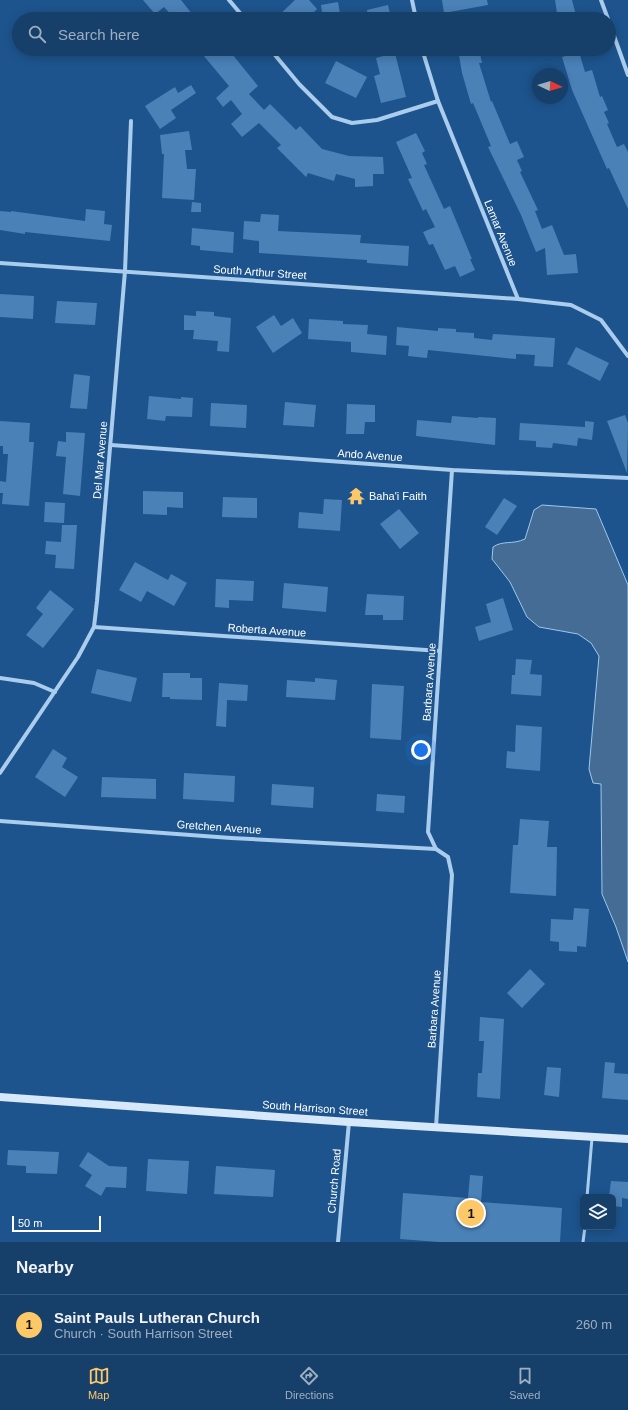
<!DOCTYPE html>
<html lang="en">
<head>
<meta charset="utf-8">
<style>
  body { margin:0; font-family:Helvetica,sans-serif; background:#234a72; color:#f1f3f6 }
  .controls { position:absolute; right:12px; bottom:12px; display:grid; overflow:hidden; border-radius:6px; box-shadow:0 2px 10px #0003 }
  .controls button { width:36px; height:36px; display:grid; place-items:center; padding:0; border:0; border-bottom:1px solid #35587e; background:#163f6a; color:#f1f3f6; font:20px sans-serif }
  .compass { position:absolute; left:532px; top:68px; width:36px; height:36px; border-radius:50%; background:#163f6a; box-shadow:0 2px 10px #0003; rotate:94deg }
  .scale { position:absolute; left:12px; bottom:10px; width:89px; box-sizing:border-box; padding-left:4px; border:2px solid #fff; border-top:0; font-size:11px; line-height:14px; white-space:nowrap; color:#fff; -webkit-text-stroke:3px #1d548d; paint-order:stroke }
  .you { position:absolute; left:421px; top:750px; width:14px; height:14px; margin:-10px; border:3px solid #fff; border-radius:50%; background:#1a73e8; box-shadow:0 0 0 6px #1a73e833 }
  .badge { display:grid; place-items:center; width:26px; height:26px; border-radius:50%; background:#fdc968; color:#111; font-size:13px; font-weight:700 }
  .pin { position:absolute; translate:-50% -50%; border:2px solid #fff; box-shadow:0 1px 4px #0006 }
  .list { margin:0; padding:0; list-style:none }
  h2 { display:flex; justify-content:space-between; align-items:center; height:52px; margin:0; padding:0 16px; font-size:17px }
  h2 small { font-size:13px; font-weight:400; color:#9eafc1 }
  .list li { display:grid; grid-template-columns:26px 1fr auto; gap:12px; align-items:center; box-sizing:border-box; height:60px; padding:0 16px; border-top:1px solid #35587e }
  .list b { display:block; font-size:15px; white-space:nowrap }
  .list p { margin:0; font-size:13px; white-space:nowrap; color:#9eafc1 }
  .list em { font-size:13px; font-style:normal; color:#9eafc1 }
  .icon { flex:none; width:22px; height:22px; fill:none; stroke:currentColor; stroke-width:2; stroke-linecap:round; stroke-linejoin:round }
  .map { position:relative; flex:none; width:628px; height:1242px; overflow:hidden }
  .search { position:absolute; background:#163f6a; box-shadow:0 2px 10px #0003; left:12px; right:12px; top:12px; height:44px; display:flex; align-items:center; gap:10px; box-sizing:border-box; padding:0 14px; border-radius:22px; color:#9eafc1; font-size:15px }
  .sheet { height:112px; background:#163f6a }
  nav { display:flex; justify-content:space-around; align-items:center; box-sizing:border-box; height:56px; border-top:1px solid #35587e; background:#163f6a; font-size:11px; color:#9eafc1 }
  nav a { display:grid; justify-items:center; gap:2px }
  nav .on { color:#fdc968 }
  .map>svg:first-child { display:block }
  .water { fill:#446c95; stroke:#9dc8ef }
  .building { fill:#4a81b7 }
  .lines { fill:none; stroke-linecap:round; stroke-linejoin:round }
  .service { stroke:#aacced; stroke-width:3 }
  .minor { stroke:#aacced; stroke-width:4 }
  .secondary { stroke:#d6e8f9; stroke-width:8 }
  .labels { text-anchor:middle; stroke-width:3.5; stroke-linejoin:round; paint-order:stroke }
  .street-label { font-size:11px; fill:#fff; stroke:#1d548d }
  .poi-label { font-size:11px; fill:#fff; stroke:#1d548d; text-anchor:start }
</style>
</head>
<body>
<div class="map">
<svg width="628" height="1242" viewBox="0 0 628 1242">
  <rect width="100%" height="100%" fill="#1d548d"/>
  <path class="water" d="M542,505l54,4 32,76v377l-12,-35 -14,-33 -1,-110 -8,-1 -4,-14 10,-113 -8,-13 -13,-9 -39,-7 -12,-10 -17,-35 -18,-23 1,-12c10,-7 19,-2 32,-8l9,-29z"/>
  <g class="building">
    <path d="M143,0h38l15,19h-21l-11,-12 -9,7z"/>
    <path d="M295,0h14l8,9 -10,10h-32z"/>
    <path d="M442,0h45l1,5 -44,8z"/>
    <path d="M555,0h17l5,19h-19z"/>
    <path d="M338,2l3,17h-18l-2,-14z"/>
    <path d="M388,5l3,14h-23l-1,-9z"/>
    <path d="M198,49h30l30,37 -9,8 15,16 6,-6 26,26 4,-4 22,23 27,7 34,1 1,17h-11v12l-18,1v-8l-19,-5 -2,7 -26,-8 -2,4 -29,-29 4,-3 -22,-22 -17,14 -11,-13 11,-10 -11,-14 -8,7 -7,-9 13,-12z"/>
    <path d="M458,49h21l3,14h-3l12,39 1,-1 18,43 7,-3 7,16 -7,3 5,11 -2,1 18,38 -3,1 7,18 10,-4 12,30 12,-1 2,19 -31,2 -2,-27 -9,4 -15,-37 -33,-68 3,-1 -18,-43 -2,1 -9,-31z"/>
    <path d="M579,52l6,20 7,-2 8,27 2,-1 6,14 -4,2 5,11 -2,1 10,23 7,-3 4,8v57l-19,-41 -2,1 -35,-79 -10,-33z"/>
    <path d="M395,53l11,44 -25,6 -7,-27 6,-2 -4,-16z"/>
    <path d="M336,61l31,16 -11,21 -31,-15z"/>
    <path d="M191,85l5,8 -25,17 5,8 -16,11 -15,-23 30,-19 3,6z"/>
    <path d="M189,131l3,19h-7l2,19h9l-2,31 -32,-2 2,-44h-2l-2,-19z"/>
    <path d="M416,133l9,18 -3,2 5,11 -3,1 20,44 6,-3 22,53h-2l5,11 -15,7 -5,-11 -10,4 -12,-26 -4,1 -6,-13 12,-5 -9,-18 -3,2 -15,-32 4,-1 -16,-36z"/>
    <path d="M192,202l9,1v9h-10z"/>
    <path d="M86,209l19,2 -1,13 8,1 -2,16 -85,-9v2l-25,-4v-19l11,1v-1l74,10z"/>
    <path d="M261,214l18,1 -1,16 83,4 -1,8 49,3 -1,20 -41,-3v-3l-108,-7v-12l-16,-2 1,-18 16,1z"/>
    <path d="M192,228l42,4 -1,21 -33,-3v-4l-9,-1z"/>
    <path d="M0,294l34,2 -1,23 -33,-2z"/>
    <path d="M57,301l40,2 -2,22 -40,-2z"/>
    <path d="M196,311l18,1v4l17,2 -2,34 -12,-1 1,-10 -25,-2 1,-9h-10v-15l12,1z"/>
    <path d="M274,315l7,11 12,-8 9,15 -29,20 -17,-26z"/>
    <path d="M309,319l34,2v3l25,1 -1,9 20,2 -1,19 -35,-3v-10l-43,-3z"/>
    <path d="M397,327l41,4v-3l18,1v3l18,1v5l18,2 1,-6 62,4 -2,29 -19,-1 1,-11 -19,-1v5l-88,-9 -1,8 -19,-2 1,-10 -13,-1z"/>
    <path d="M576,347l33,16 -9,18 -33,-17z"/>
    <path d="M74,374l16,2 -3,33 -17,-1z"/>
    <path d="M149,396l32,3v-2l12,1 -1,19 -26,-1 -1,5 -18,-2z"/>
    <path d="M285,402l31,3 -2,22 -31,-2z"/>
    <path d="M211,403l36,2 -1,23 -36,-2z"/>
    <path d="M347,404l28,1v17h-10l-1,12h-18z"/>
    <path d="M625,415l3,8 -1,50 -20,-52z"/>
    <path d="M452,416l26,2v-1l18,1 -1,27 -79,-9 1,-16 34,3z"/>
    <path d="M0,421l30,2 -1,19h5l-5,64 -27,-2 1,-11h-3v-12l6,1 2,-28h-5v-8h-3z"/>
    <path d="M585,421l9,1 -2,18 -14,-2 -1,8 -24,-3 -1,5 -16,-1v-6l-17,-1 1,-17 65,4z"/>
    <path d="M66,432l19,1 -5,63 -17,-2 3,-37 -10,-1 2,-15 8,1z"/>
    <path d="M143,491l40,1v16l-16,-1v8l-24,-1z"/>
    <path d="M223,497l34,1v20l-35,-1z"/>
    <path d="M504,498l13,8 -20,29 -12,-8z"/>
    <path d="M324,499l18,1 -2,31 -42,-3 1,-16 24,2z"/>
    <path d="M45,502l20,1 -1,20 -20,-1z"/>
    <path d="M399,509l20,24 -19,16 -20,-25z"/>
    <path d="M62,525h15l-3,44 -19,-1 1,-13 -11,-1 1,-13 15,1z"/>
    <path d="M135,562l33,18 3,-6 16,9 -13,23 -27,-15 -6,11 -22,-12z"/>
    <path d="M216,579l38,2 -1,20 -24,-1v8l-14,-1z"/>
    <path d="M284,583l44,4 -2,25 -44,-4z"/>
    <path d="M50,590l24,19 -31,39 -17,-13 17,-21 -7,-6z"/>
    <path d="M367,594l37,2 -1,24h-20v-5h-18z"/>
    <path d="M503,598l10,32 -34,11 -4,-14 16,-5 -5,-18z"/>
    <path d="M516,659l16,1 -2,14 12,1 -1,21 -30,-2 1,-19h3z"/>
    <path d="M97,669l40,9 -6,24 -40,-9z"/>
    <path d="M163,673h27v5h12v22l-32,-1v-2h-8z"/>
    <path d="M315,678l22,2 -2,20 -49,-3 1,-17 28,2z"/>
    <path d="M219,683l29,2 -1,16 -20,-1 -1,27 -10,-1z"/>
    <path d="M372,684l32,2 -3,54 -31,-2z"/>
    <path d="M516,725l26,2 -2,44 -34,-3 1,-17 8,1z"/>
    <path d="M53,749l14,9 -5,9 16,10 -13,20 -30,-20z"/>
    <path d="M184,773l51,3 -1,26 -51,-3z"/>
    <path d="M102,777l54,2v20l-55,-2z"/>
    <path d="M272,784l42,3 -1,21 -42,-3z"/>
    <path d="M377,794l28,2 -1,17 -28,-2z"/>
    <path d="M520,819l29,2 -2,26h10l-1,49 -46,-3 3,-48h5z"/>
    <path d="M574,908l15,1 -3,38 -9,-1v6l-18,-1v-9l-9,-1 1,-22 22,1z"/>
    <path d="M530,969l15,15 -23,24 -15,-15z"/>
    <path d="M480,1017l24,2 -4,80 -23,-2 1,-24h4l2,-32h-5z"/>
    <path d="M605,1062l10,1 -1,10 14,1v26l-26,-2z"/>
    <path d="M547,1067l14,1 -2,29 -15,-2z"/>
    <path d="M8,1150l51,2 -2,22 -31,-1v-7l-19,-1z"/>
    <path d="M88,1152l21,14 18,1 -1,21 -20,-1 -5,9 -16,-10 7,-11 -13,-9z"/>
    <path d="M148,1159l41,2 -2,33 -41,-3z"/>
    <path d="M216,1166l59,4 -2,27 -59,-3z"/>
    <path d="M470,1175l13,1 -2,26 81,6 -2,34h-121l-39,-3 3,-46 65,5z"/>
    <path d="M611,1181l17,1v17l-6,-1v9l-9,-1v-9h-4z"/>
  </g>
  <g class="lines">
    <g class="service">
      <path d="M587,1197l5,-59"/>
      <path d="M583,1242l2,-15"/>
    </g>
    <g class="minor">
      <path d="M229,0l16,19"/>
      <path d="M412,0l4,19"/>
      <path d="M601,0l7,19"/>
      <path d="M609,22l19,53"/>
      <path d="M270,49l29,35 33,33 20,6 25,-3 61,-19"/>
      <path d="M422,49l16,52 80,198"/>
      <path d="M0,263l518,36 53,6 30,15 27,36"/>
      <path d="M111,445l341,25 176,8"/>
      <path d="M94,627l346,24"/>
      <path d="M0,678l34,5 21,9"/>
      <path d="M0,773l78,-116 16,-30 3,-26 28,-330 6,-150"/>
      <path d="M0,821l231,17 205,11"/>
      <path d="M436,1127l16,-252 -4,-18 -12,-8 -8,-17 24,-362"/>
      <path d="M338,1242l11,-120"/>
    </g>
    <path class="secondary" d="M0,1097l349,25 279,17"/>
  </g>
  <defs>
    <g id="temple-bare" transform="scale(1.38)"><path d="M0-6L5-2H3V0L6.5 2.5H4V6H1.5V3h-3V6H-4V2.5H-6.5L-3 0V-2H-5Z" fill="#fdc968" stroke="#1d548d" stroke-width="2.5" paint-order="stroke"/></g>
  </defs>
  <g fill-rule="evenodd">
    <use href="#temple-bare" x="356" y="496"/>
  </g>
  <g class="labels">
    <g class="street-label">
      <text transform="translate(501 233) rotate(68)" y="4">Lamar Avenue</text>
      <text transform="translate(260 272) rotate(4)" y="4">South Arthur Street</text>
      <text transform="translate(370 455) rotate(4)" y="4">Ando Avenue</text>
      <text transform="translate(100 460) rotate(-85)" y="4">Del Mar Avenue</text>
      <text transform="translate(267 630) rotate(4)" y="4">Roberta Avenue</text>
      <text transform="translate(429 682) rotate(-86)" y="4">Barbara Avenue</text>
      <text transform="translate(219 827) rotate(4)" y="4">Gretchen Avenue</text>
      <text transform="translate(434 1009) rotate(-86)" y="4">Barbara Avenue</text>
      <text transform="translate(315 1108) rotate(4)" y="4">South Harrison Street</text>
      <text transform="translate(334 1181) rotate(-85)" y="4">Church Road</text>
    </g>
    <g class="poi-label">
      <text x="369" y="500">Baha'i Faith</text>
    </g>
  </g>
</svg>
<div class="controls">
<button><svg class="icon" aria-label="layers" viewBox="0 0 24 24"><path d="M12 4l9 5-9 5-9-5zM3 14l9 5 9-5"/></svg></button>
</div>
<svg class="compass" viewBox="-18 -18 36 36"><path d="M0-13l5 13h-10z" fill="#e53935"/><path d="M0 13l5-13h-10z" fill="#9eafc1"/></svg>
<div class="scale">50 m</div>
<div class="you"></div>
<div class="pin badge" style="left:471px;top:1213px">1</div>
<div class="search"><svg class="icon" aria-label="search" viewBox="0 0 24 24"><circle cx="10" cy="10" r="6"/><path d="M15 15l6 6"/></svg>Search here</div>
</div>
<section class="sheet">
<h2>Nearby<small></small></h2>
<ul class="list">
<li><span class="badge">1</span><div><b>Saint Pauls Lutheran Church</b><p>Church · South Harrison Street</p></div><em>260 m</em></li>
</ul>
</section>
<nav>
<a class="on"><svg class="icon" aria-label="map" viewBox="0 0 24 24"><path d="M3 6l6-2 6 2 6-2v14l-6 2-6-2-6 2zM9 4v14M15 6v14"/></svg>Map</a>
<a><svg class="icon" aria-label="directions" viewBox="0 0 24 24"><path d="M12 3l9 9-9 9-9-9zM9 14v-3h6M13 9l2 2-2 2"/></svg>Directions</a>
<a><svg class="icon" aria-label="saved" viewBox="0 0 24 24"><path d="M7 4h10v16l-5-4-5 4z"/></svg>Saved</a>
</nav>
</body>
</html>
